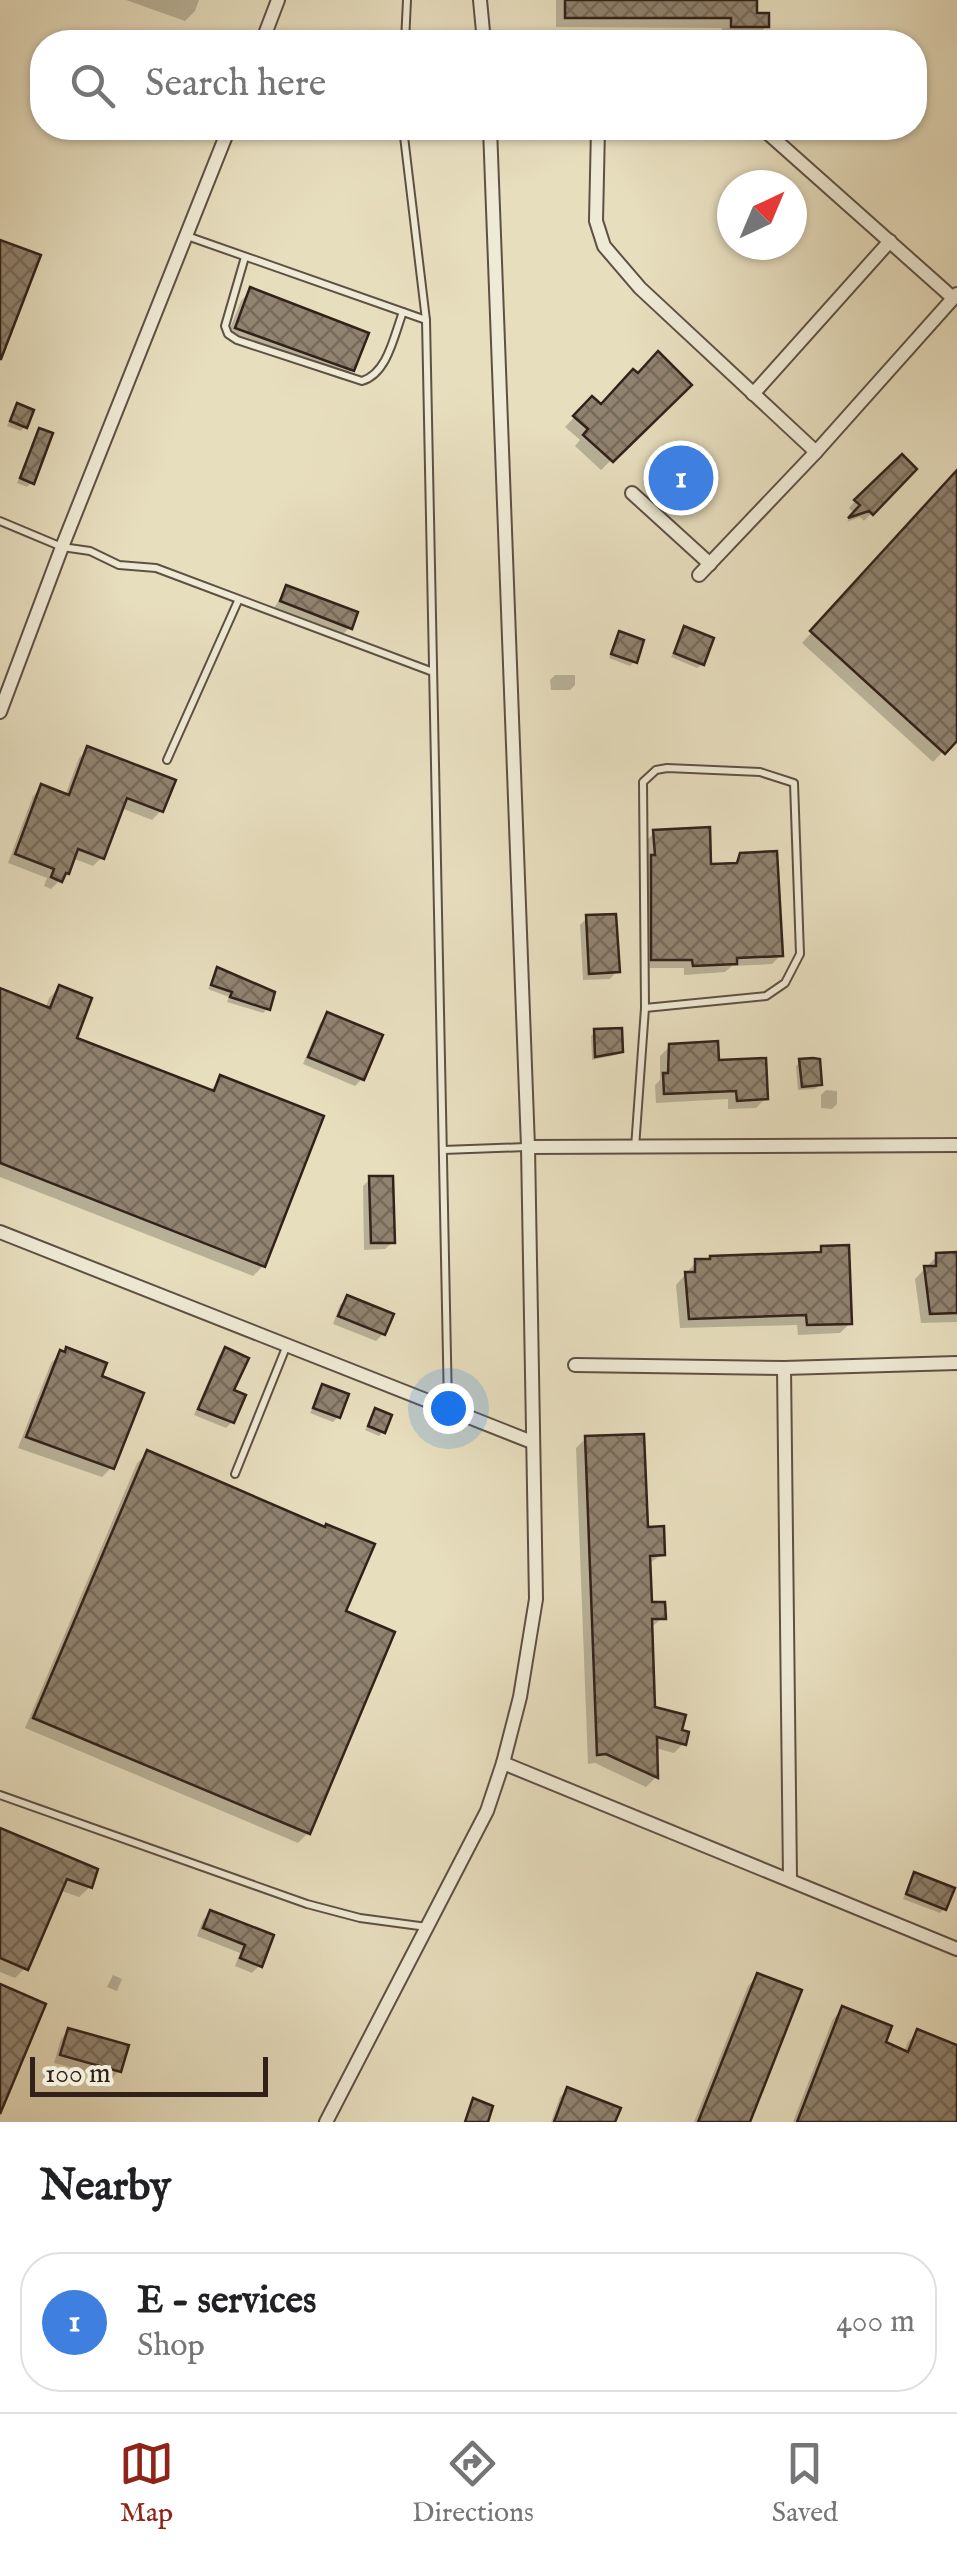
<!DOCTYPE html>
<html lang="en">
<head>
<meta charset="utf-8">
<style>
  body { margin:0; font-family:"IM FELL English",serif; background:#f6f6f6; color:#202124 }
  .compass { position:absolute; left:717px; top:170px; width:90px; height:90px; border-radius:50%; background:#fff; box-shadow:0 2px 8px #0004; rotate:44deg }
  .scale { position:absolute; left:30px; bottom:25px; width:238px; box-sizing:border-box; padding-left:10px; border:5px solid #32211b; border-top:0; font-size:28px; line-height:35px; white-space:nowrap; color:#32211b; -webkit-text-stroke:8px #efead5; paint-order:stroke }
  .you { position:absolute; left:448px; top:1408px; width:35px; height:35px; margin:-25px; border:8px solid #fff; border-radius:50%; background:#1a73e8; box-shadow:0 0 0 15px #1a73e833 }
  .badge { display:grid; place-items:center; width:65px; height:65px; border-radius:50%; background:#8f2418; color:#fff; font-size:32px; font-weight:700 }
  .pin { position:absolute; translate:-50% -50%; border:5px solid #fff; box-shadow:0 2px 10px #0006 }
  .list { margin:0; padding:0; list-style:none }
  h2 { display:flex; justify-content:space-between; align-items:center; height:130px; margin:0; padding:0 40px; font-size:42px }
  h2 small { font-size:32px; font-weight:400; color:#757577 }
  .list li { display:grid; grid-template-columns:65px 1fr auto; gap:30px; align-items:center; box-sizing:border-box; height:140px; margin:0 20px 20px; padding:0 20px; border:2px solid #e0e0e0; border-radius:40px }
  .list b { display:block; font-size:38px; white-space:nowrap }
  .list p { margin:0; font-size:32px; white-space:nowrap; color:#757577 }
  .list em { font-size:32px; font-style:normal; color:#757577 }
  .icon { flex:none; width:55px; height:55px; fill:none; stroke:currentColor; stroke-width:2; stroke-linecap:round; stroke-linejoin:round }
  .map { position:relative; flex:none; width:957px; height:2122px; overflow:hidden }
  .search { position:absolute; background:#fff; box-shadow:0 2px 8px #0004; left:30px; right:30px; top:30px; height:110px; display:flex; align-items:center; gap:25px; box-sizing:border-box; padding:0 35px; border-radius:40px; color:#757577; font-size:38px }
  .sheet { height:290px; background:#fff }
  nav { display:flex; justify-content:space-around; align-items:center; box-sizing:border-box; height:140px; border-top:2px solid #e0e0e0; background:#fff; font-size:28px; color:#757577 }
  nav a { display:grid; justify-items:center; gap:5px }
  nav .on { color:#8f2418 }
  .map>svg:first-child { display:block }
  .shadow { fill:#0003 }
  .building { fill:url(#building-cross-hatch); stroke:#32211b; stroke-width:2.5 }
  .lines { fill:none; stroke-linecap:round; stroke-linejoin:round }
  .service-casing { stroke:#5f5044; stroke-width:10 }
  .minor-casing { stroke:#5f5044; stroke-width:16 }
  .service { stroke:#efead5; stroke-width:6 }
  .minor { stroke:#efead5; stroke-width:12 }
</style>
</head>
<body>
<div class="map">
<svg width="957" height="2122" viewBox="0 0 957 2122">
  <defs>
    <pattern id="building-cross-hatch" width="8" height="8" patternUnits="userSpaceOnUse" patternTransform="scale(2.5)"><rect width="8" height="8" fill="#908370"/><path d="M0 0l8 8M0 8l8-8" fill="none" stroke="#766b5b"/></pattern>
  </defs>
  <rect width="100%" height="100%" fill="#e7debe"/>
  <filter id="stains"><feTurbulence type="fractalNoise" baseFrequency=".002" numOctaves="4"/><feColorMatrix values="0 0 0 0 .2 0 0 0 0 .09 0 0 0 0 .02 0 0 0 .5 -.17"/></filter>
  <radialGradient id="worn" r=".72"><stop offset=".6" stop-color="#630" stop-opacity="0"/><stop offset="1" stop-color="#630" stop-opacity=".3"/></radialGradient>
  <g class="shadow">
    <path d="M126,0h73l-4,11 -10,10z"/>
    <path d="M556,0h198v16l13,10 -11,10h-34v-8l-166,-1z"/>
    <path d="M251,290l101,80 -10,10 -116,-42 15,-37z"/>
    <path d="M689,385l-88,85 -26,-24 5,-6 -15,-13 27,-28 9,8z"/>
    <path d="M17,406l8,20 -4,5 -14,-5z"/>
    <path d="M40,431l-8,51 -5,5 -10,-4z"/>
    <path d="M914,469l-50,52 -4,-4 -13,5 7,-9 -5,-5 20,-22z"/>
    <path d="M957,472v265l-24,25 -131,-119z"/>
    <path d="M287,588l63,39 -8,8 -68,-27z"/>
    <path d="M685,629l17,35 -5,4 -26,-11z"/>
    <path d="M620,634l15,27 -5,5 -21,-8z"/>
    <path d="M555,675h20v10l-5,5h-19l-1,-10z"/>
    <path d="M88,749l73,62 -9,9 -31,-12 -19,49 -9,9 -21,-8 -5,15 -16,16 -7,-3 3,-8 -39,-15 25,-67 9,-9 23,9 14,-38z"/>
    <path d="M655,832l54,35 23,-1 10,-10 39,99 -9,9 -40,2 -7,6 -41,3v-7h-41l2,-126z"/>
    <path d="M587,918l30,53 -7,8 -27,1 -3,-55z"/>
    <path d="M218,970l50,38 -5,5 -36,-11 2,-5 -21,-8z"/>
    <path d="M59,988l15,51 135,53 12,-14 42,188 -10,10 -253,-99v-185l45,17 4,-11z"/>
    <path d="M327,1015l35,64 -7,7 -52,-22 17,-41z"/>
    <path d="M595,1032l26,19 -5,4 -24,5 -1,-24z"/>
    <path d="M670,1046l47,17 49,35 -10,10 -28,1v-10l-72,4 -1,-18 5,-5v-24z"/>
    <path d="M800,1062l20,22 -5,5 -17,1 -2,-24z"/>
    <path d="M826,1090l11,1v13l-5,5 -11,-1v-13z"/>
    <path d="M370,1179l23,63 -8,7 -21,1 -1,-64z"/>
    <path d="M822,1249l28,74 -10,10 -42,2 -1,-10 -117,3 -4,-43 20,-23 120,-7z"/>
    <path d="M957,1255v67l-36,1 -6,-44 22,-23z"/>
    <path d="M347,1298l36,36 -7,7 -43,-17 7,-19z"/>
    <path d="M225,1350l7,72 -6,6 -32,-13 25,-59z"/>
    <path d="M61,1353l51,114 -10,10 -84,-29 33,-85z"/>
    <path d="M323,1386l15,31 -5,5 -23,-9z"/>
    <path d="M376,1411l7,20 -4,5 -14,-6z"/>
    <path d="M586,1438l77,116 -15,10 1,41 14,13 -13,10 3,81 26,23 5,11 -10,10 -19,-5 1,29 -10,10 -51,-24 -7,1 -12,-316z"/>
    <path d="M148,1453l160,380 -10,10 -273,-115 112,-265z"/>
    <path d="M0,1830l90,57 -11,10 -20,-7 -34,78 -10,10 -15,-6z"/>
    <path d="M915,1875l29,34 -4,4 -37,-14z"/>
    <path d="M210,1913l61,23 -11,29 -8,8 -17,-7 5,-13 -43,-17 6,-16z"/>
    <path d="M113,1975l9,4 -5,12 -10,-4z"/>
    <path d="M758,1975l-11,147h-53l54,-136z"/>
    <path d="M843,2009l40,35 21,8 4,-10 10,-10 39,16v74h-164l40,-103z"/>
    <path d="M68,2031l51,40 -7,7 -58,-15 7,-24z"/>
    <path d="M567,2090l46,32h-62l9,-25z"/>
  </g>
  <g class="building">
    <path d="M565,0h192v13h12v14h-38v-9h-166z"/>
    <path d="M0,240l41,15 -40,104h-1z"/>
    <path d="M250,287l119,46 -15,38 -119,-43z"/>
    <path d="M658,351l34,34 -79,77 -30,-27 5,-6 -15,-13 19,-20 9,8 32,-35 5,4z"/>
    <path d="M17,403l17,7 -7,18 -17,-7z"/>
    <path d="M39,428l14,5 -19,51 -14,-6z"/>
    <path d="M902,454l15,15 -44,46 -4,-4 -21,7 12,-13 -6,-5z"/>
    <path d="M957,470v271l-12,13 -135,-123z"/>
    <path d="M286,585l72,27 -6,17 -72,-28z"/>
    <path d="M684,626l30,12 -10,27 -30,-12z"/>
    <path d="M619,631l25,9 -7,23 -26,-9z"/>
    <path d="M87,746l89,34 -13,32 -36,-14 -23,61 -26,-10 -9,25 -3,-1 -4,9 -11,-5 3,-8 -39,-15 26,-70 28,11z"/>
    <path d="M710,827l1,37 26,-1 3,-10 37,-2 6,105 -46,2v6l-44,2 -1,-6h-41v-105h4l-2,-25z"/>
    <path d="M616,914l4,58 -31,2 -3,-59z"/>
    <path d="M217,967l58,25 -5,18 -40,-13 2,-5 -21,-7z"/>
    <path d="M59,985l33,13 -15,40 137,53 6,-16 104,41 -59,151 -265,-104v-175l50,20z"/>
    <path d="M327,1012l56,23 -19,45 -56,-23z"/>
    <path d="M622,1028l1,24 -28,5 -1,-28z"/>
    <path d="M718,1041l1,19 47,-2 2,41 -31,2 -1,-10 -72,3 -1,-21h5l1,-29z"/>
    <path d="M813,1058l7,1 2,26 -20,2 -3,-28z"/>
    <path d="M369,1176h24l2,67h-24z"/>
    <path d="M849,1245l3,79 -45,1 -1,-10 -117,4 -4,-47h10v-13h15v-3l111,-4v-6z"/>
    <path d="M957,1252v61l-27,1 -6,-48h12v-13z"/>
    <path d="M347,1295l47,19 -9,21 -47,-19z"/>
    <path d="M66,1347l41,16 -5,13 42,17 -30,76 -88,-32 34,-87 5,2z"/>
    <path d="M225,1347l24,11 -15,32 12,5 -12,28 -36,-14z"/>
    <path d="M322,1384l27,10 -9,24 -27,-10z"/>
    <path d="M375,1408l17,7 -7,18 -17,-7z"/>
    <path d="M644,1434l4,93 16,-1 1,29 -15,1 2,46h13l1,17h-14l3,88 31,8 -4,15 7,2 -3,13 -29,-8 1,41 -52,-24 -9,1 -7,-187 -5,-132z"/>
    <path d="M147,1450l178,77 1,-3 49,20 -29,67 49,21 -85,202 -277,-116z"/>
    <path d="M0,1828l98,41 -6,19 -25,-9 -39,91 -28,-12z"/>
    <path d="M914,1872l41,16 -9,22 -40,-16z"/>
    <path d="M210,1910l64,25 -12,32 -22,-9 5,-13 -42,-17z"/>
    <path d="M757,1973l45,17 -52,132h-52z"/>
    <path d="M0,1984l46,20 -46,110z"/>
    <path d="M842,2006l50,20 -6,16 22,10 9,-23 40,16v77h-160z"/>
    <path d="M68,2028l61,17 -8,27 -61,-17z"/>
    <path d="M567,2087l54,21 -6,14h-61z"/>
    <path d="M473,2098l20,8 -5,16h-23z"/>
  </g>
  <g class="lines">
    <g class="service-casing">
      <g id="service">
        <path d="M405,42l2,-42"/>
        <path d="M403,128l23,192 22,1086"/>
        <path d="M187,236l239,84"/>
        <path d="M245,257l-20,69 3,8 9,6 125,41c26,-8 32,-46 41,-69"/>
        <path d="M0,521l62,26 28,4 29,14 37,3 277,104"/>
        <path d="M167,760l71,-159"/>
        <path d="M635,1148l10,-140 -2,-226 13,-12 11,-2 93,4 34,11 6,171 -15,29 -19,13 -121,12"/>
        <path d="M443,1150l83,-3"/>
        <path d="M235,1474l52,-129"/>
        <path d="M0,1795l307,109 53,14 67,9"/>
      </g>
    </g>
    <g class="minor-casing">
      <g id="minor">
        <path d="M480,0l4,42"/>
        <path d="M262,42l16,-42"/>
        <path d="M598,128l-2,93 8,25 36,42 176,164"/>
        <path d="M762,128l191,170"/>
        <path d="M753,394l137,-153"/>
        <path d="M632,493l78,71"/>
        <path d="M699,575l117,-123 141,-158"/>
        <path d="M0,712l62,-165 167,-419"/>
        <path d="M528,1147l429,-2"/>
        <path d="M0,1232l532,210"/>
        <path d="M575,1365l209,3 173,-5"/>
        <path d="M784,1368l6,510"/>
        <path d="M503,1763l454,186"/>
        <path d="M326,2122l161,-311 16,-48 17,-66 16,-98 -8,-452 -38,-1019"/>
      </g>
    </g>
    <use href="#service" class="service"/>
    <use href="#minor" class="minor"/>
  </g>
  <rect width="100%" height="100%" filter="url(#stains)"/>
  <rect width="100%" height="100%" fill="url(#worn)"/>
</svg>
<svg class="compass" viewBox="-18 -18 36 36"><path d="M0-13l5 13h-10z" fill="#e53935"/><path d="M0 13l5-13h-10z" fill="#757577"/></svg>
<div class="scale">100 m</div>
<div class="you"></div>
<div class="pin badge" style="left:681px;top:478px;background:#3f7fe0">1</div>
<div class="search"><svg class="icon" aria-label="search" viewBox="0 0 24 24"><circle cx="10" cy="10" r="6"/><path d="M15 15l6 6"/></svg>Search here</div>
</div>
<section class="sheet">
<h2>Nearby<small></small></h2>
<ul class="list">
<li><span class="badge" style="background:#3f7fe0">1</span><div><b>E - services</b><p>Shop</p></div><em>400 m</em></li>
</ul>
</section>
<nav>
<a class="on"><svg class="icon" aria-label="map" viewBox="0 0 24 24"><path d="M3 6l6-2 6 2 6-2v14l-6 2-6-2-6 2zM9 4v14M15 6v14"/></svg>Map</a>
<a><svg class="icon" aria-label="directions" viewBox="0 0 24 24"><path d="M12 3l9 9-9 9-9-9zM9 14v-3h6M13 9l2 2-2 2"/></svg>Directions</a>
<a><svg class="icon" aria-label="saved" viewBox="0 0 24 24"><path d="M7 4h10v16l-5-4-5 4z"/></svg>Saved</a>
</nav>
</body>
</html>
